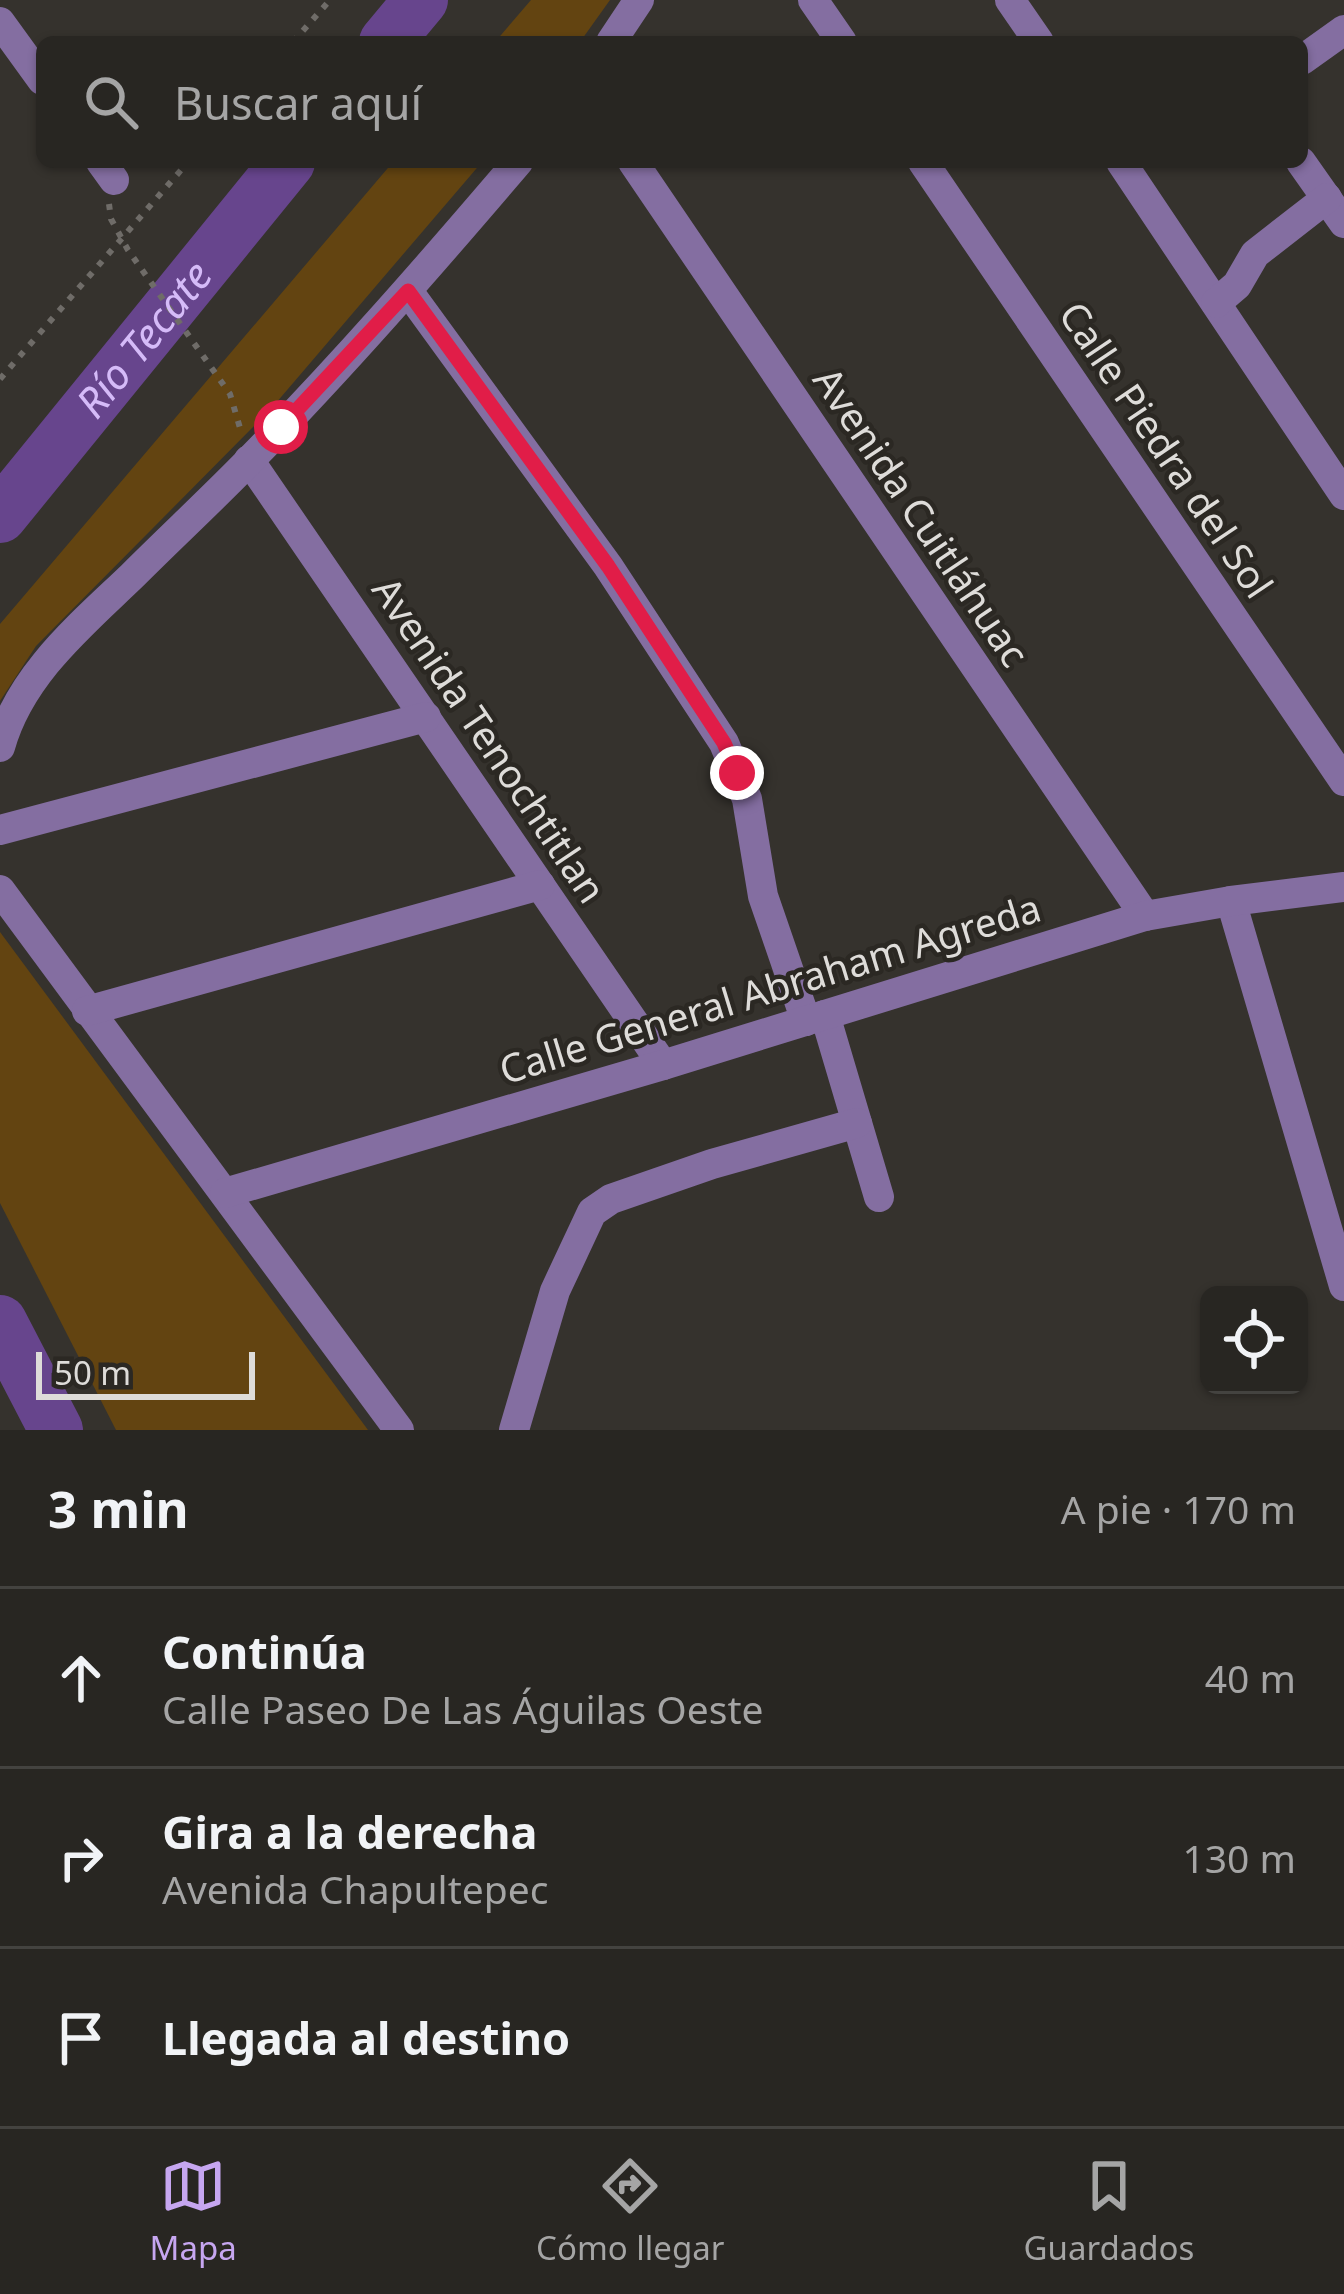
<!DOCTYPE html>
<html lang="es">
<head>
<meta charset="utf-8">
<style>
  body { margin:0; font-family:"Noto Sans",sans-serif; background:#302e2a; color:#f1f3f6 }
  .controls { position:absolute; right:36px; bottom:36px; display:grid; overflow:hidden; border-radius:18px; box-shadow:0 3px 9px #0004 }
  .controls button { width:108px; height:108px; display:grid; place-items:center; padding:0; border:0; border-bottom:3px solid #444340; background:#282622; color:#f1f3f6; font:60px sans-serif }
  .scale { position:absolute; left:36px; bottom:30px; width:219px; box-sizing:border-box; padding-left:12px; border:6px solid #dedcd9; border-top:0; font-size:33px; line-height:42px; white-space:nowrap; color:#dedcd9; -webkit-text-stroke:9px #2b2823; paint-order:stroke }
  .stop { position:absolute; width:36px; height:36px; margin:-27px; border:9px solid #e11d48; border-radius:50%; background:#fff }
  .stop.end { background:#e11d48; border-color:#fff; box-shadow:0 3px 12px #0008 }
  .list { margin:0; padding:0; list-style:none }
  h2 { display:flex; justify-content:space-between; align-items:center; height:156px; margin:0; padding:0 48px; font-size:51px }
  h2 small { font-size:39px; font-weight:400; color:#a5a5a5 }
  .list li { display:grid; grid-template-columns:78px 1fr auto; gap:36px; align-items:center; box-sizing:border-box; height:180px; padding:0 48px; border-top:3px solid #444340 }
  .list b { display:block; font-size:45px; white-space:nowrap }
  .list p { margin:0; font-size:39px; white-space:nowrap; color:#a5a5a5 }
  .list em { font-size:39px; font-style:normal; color:#a5a5a5 }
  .icon { flex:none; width:66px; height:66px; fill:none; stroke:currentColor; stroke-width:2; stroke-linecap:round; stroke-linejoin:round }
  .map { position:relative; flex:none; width:1344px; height:1430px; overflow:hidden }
  .search { position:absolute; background:#282622; box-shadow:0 3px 9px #0004; left:36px; right:36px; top:36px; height:132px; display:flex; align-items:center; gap:30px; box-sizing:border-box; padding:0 42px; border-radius:18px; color:#a5a5a5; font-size:45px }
  .sheet { height:696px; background:#282622 }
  nav { display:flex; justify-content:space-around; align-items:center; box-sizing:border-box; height:168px; border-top:3px solid #444340; background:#282622; font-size:33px; color:#a5a5a5 }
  nav a { display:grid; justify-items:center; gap:6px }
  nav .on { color:#c6a6f0 }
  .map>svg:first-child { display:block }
  .green { fill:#634411 }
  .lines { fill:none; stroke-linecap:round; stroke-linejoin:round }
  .river { stroke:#67458d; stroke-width:54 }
  .path { stroke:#6f6c68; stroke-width:6; stroke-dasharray:6 9; stroke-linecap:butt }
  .minor { stroke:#846ea1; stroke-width:30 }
  .route { stroke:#e11d48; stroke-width:15 }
  .labels { text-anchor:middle; stroke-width:9; stroke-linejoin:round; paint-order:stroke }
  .street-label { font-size:39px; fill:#dedcd9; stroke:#2b2823 }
  .water-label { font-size:42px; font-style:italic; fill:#d5bbf8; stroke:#2b2823 }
</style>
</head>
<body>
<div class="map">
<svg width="1344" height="1430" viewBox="0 0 1344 1430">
  <rect width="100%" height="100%" fill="#35322d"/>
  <g class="green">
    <path d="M531,0h79l-30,42h-85z"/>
    <path d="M393,162h89l-212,248 -234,236 -36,55v-77z"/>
    <path d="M0,932l368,498h-252l-116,-227z"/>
  </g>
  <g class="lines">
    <g class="river">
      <path d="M386,42l35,-42"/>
      <path id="s1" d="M0,516l288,-354"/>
      <path d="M0,1322l56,108"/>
    </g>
    <g class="path">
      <path d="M293,42l37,-42"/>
      <path d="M109,204l2,15 17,31 102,144 10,34"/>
      <path d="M0,379l188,-217"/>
    </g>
    <g class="minor">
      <path d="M813,0l29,42"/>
      <path d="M1010,0l29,42"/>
      <path d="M0,22l42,58"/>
      <path d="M611,42l28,-42"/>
      <path d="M1302,60l42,-30"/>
      <path d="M101,162l13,18"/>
      <path d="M633,162l512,754"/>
      <path d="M923,162l421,619"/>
      <path d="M1121,162l223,333"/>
      <path d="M1301,162l43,61"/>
      <path d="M408,291l200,275 116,177 23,56 16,97 43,125"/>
      <path d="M1216,303l21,-18 18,-31 72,-56"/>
      <path d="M249,460l414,605"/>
      <path d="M0,747c20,-72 81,-122 132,-171 39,-39 79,-76 117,-115 94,-96 182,-197 269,-299"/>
      <path d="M0,830l426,-113"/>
      <path d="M0,890l399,540"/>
      <path d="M1231,901l113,385"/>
      <path d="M87,1011l453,-126"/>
      <path d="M825,1015l54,182"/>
      <path d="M225,1193l438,-128 482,-149 86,-15 113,-14"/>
      <path d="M514,1430l41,-139 37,-79 19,-13 101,-35 145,-41"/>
    </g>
  </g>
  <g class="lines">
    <path class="route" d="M281,427l127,-136 200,275 116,177 13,30"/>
  </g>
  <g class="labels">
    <g class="street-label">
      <text transform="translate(1166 450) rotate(56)" y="14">Calle Piedra del Sol</text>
      <text transform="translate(921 517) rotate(56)" y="14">Avenida Cuitláhuac</text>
      <text transform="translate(489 740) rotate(56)" y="14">Avenida Tenochtitlan</text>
      <text transform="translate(770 989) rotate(-17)" y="14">Calle General Abraham Agreda</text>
    </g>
    <g class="water-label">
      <text dy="15" stroke="none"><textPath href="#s1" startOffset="228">Río Tecate</textPath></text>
    </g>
  </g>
</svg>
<div class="controls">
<button><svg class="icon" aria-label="locate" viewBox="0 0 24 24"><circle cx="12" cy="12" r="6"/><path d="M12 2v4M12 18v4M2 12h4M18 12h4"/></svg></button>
</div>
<div class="scale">50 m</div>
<div class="stop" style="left:281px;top:427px"></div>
<div class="stop end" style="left:737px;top:773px"></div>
<div class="search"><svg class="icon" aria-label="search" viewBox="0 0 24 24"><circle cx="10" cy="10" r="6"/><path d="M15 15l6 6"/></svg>Buscar aquí</div>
</div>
<section class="sheet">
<h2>3 min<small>A pie · 170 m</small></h2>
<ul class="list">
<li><svg class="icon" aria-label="ahead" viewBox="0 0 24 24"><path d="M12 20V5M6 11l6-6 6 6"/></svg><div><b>Continúa</b><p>Calle Paseo De Las Águilas Oeste</p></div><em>40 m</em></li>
<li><svg class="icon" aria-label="right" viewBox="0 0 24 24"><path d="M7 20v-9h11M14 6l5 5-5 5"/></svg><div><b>Gira a la derecha</b><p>Avenida Chapultepec</p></div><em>130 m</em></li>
<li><svg class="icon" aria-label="arrive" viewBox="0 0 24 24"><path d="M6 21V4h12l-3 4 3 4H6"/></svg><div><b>Llegada al destino</b></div></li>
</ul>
</section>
<nav>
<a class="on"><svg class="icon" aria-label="map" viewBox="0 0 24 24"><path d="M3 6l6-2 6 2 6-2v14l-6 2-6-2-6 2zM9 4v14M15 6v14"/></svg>Mapa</a>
<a><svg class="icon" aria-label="directions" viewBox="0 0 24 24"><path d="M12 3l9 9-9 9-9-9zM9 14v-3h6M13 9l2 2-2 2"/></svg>Cómo llegar</a>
<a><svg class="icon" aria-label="saved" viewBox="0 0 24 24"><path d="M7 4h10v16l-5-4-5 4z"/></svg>Guardados</a>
</nav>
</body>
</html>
